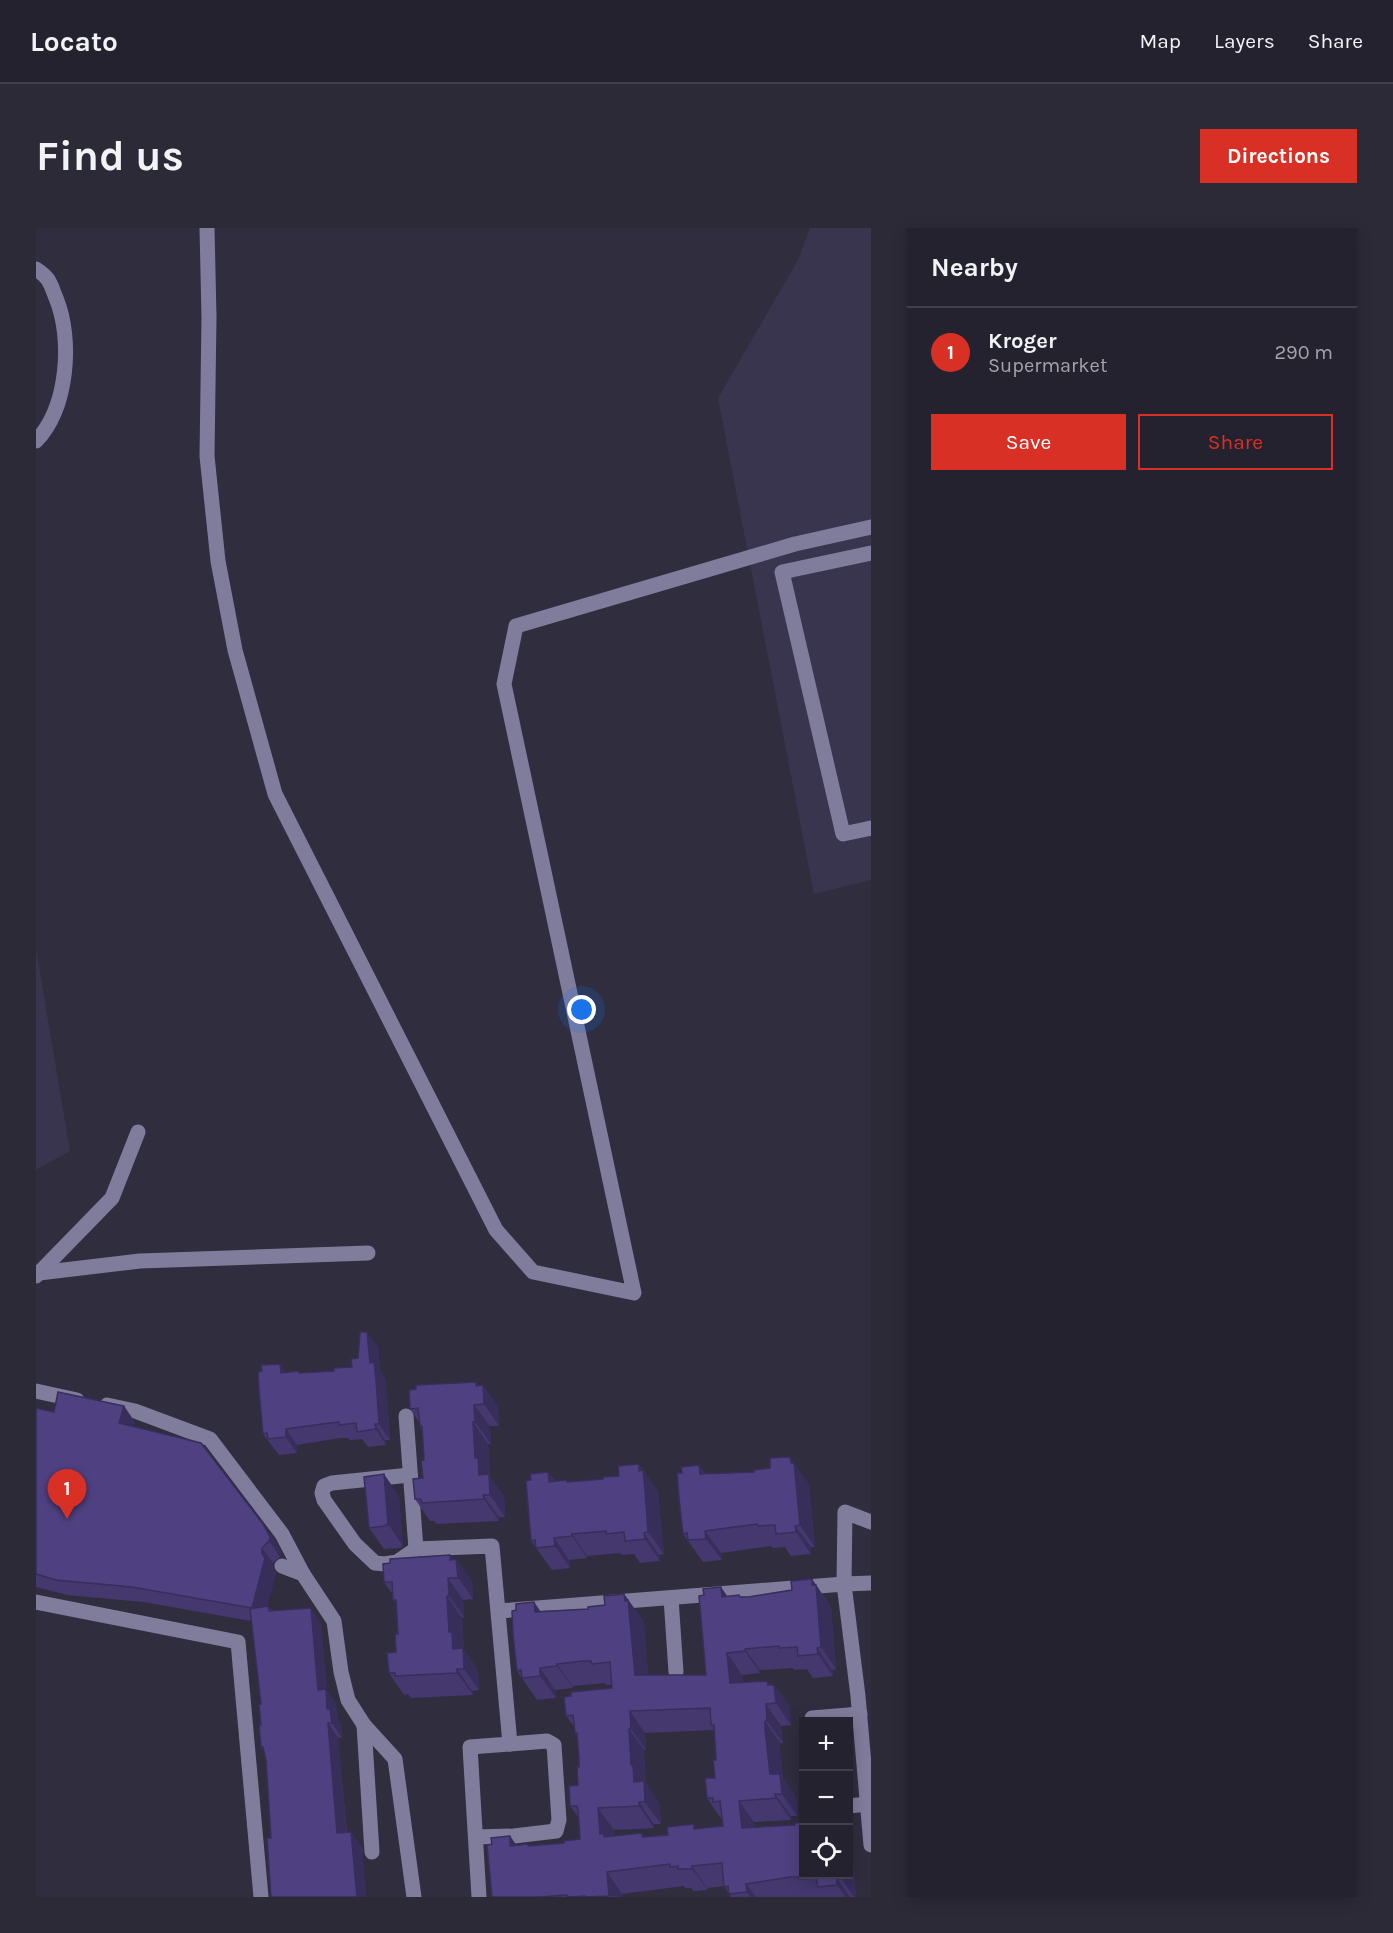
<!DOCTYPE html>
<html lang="en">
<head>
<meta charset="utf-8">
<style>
  body { margin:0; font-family:Karla,sans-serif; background:#2c2a37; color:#f1f3f6 }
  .controls { position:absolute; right:18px; bottom:18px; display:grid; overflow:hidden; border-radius:0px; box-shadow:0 3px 15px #0003 }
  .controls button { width:54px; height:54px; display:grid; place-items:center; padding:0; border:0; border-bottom:2px solid #413f4b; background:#24222f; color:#f1f3f6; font:30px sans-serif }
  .you { position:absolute; left:546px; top:782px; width:21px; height:21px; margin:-15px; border:4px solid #fff; border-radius:50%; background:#1a73e8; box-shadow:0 0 0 9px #1a73e833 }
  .badge { display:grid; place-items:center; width:39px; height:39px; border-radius:50%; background:#d93025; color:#fff; font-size:20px; font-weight:700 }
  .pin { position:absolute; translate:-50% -50px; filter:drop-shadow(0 2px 3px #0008) }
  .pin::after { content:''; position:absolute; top:32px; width:21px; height:18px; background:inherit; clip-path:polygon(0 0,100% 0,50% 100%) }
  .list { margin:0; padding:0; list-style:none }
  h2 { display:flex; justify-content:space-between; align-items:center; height:78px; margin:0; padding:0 24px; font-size:26px }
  h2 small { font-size:20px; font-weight:400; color:#a3a4aa }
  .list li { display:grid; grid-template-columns:39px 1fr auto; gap:18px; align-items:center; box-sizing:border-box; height:90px; padding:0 24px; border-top:2px solid #413f4b }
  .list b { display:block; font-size:22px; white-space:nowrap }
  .list p { margin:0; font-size:20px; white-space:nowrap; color:#a3a4aa }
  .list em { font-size:20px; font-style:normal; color:#a3a4aa }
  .actions { display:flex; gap:12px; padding:18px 24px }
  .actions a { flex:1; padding:14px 0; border:2px solid #d93025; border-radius:0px; text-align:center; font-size:21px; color:#d93025 }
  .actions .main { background:#d93025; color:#fff }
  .icon { flex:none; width:33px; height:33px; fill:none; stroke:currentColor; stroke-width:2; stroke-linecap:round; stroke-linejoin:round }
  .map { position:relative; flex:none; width:835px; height:1669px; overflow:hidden; border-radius:0px }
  header { display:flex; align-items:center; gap:36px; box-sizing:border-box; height:84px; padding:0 30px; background:#24222f; border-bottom:2px solid #413f4b }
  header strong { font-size:28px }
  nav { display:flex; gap:33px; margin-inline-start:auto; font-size:21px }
  .intro { display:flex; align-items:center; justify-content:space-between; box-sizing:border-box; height:144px; padding:0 36px }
  h1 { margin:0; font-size:42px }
  .button { padding:15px 27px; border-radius:0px; background:#d93025; color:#fff; font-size:21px; font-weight:700 }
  main { display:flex; gap:36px; padding:0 36px }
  aside { flex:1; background:#24222f; border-radius:0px; box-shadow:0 3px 15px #0003 }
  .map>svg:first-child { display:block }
  .built { fill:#39354e }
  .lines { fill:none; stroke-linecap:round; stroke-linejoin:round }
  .minor { stroke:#807c9b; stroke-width:15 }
  .wall { fill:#44386f; fill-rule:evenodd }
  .shaded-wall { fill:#372e5a }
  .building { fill:#4f4181; stroke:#372e5a; stroke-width:1.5; fill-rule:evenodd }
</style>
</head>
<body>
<header>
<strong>Locato</strong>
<nav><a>Map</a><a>Layers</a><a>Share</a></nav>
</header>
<div class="intro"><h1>Find us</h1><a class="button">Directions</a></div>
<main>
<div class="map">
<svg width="835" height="1669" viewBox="0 0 835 1669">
  <rect width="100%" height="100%" fill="#302d3f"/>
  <g class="built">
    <path d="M774,0h61v652l-57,14 -96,-496 80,-138z"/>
    <path d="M0,721l34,202 -34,19z"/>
  </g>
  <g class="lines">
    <g class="minor">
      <path d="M171,0l2,89 -2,139 11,105 17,89 40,144 221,436 37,42 101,21 -130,-609 12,-58 279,-82 76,-17"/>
      <path d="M0,41c14,9 14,14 20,29 17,41 12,110 -20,143"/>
      <path d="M835,325l-89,19 61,262 28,-6"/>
      <path d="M3,1045l101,-12 228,-8"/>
      <path d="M0,1048l76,-78 26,-66"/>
      <path d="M0,1163l41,9"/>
      <path d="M71,1177l28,6 75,28 72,95 21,40"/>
      <path d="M370,1188l10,133 76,-3 18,198 -40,3 9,150"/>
      <path d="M374,1247l-78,8 -8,3 -2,7 2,7 31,44 20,19 10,1 12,-2 19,-13"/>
      <path d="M835,1294l-26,-10 -1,72 27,-1"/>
      <path d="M246,1338l21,8 31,47 7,51 7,28 16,25 31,34 19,138"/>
      <path d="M635,1370l5,74"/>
      <path d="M0,1374l202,40 23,255"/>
      <path d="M463,1383l345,-27 14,112 13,149"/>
      <path d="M776,1494v-4l48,-4"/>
      <path d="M328,1497l8,127"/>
      <path d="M812,1578l20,-2"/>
      <path d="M440,1609l38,-1 42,-5 3,-11 -5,-75 -7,-4 -37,3"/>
    </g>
  </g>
  <g class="wall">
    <path d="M342,1119l2,24 5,7 2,18 3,44h-5l1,5 -18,2 -6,-8 -12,1 -2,-2h-8l-43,7v8l-18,2 -16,-21 23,-62 14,1 34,-2 18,-4 6,-9z"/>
    <path d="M447,1157l15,22 1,19h-9l1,18h-3l2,33 14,19 1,21h-6v4l-62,3 -3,-3h-4l-15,-22 8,-21 1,-18 -2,-30 -2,-4 -1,-4 -9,-13 68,-23z"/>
    <path d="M88,1178l10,15 -1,6 130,97 11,15 7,13 -1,5 -7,6v5l3,5 -9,33h1l4,5 49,12 6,68 9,13 2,15 3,5 1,14h-4l9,94 15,15 4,50h-95v-59l-5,-78 -2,-8 -3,-5v-43l-10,-83 -108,-19 -76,-7 -31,-8v-179l18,4z"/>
    <path d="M754,1229l19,28 6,62h-4v7l-20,2 -6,-9 -12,1 -2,-2 -50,7 1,7 -19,2 -20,-28 16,-69 7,9 48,-2 16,-4z"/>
    <path d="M603,1236l19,28 6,62 -5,1 1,6 -20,2 -6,-9 -12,1 -2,-2 -33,3v2l-18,2 1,8 -18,2 -21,-29v-61l17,-8 7,9 13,1 35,-3 16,-3z"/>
    <path d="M363,1268l4,50 -3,2 -16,1 -15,-21z"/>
    <path d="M414,1327l22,26 1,18 -10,1 1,17 -2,1 2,32 14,20 1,20 -7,1 1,4 -62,3 -3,-4 -4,1 -15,-22 7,-21 2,-18 -2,-31 -3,-3v-5l-9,-13 6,-19z"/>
    <path d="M776,1351l19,28 5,62 -4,1 1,6 -20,2 -6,-9 -13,1 -1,-2 -33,2v3l-18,2 1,7 24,-1 3,4h4l16,22 1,18 -10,1 2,17h-3v9l3,26 13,18 1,20h-6v4l-37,2 1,5 94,48v-40l2,3 5,59h-125l-7,-11 -17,2 1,2 -14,1 -3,-3h-6l-1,-2 -62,8 1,3h-131v-53l18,-8 6,9 12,-1 1,2 35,-3 16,-4 -1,-21 -9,-12 8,-21 1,-27 -2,-22 -2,-3v-5l-9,-12 5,-20 41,-8v-3h-5l-2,-2 -33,3 1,2 -18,2 1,8 -19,2 -20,-29 -1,-61 18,-8 6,9 48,-2 17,-4 19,-11 20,28 4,53h58l22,-79 20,1 44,-7zM678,1502l2,30 -1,18 -8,20 15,22 1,6 -26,3 -29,6 -24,2 -2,-4 -28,3v-6l40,-2v-4h7l-2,-21 -13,-20 -2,-33h2l-1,-17z"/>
  </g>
  <g class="shaded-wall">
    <path d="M331,1104l11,15 2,24 5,7 2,18 3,44 -11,-16 -9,-61z"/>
    <path d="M244,1136l11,15 -10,-6z"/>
    <path d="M440,1154l7,10v-7l15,22 1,19 -15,-22 -8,-18z"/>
    <path d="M438,1177l16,21 1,18 -16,-22z"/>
    <path d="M88,1178l10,15 -4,18 -11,-16z"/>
    <path d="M437,1194l15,22 2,33 14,19 1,21 -15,-22 -11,-20 -4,-17z"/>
    <path d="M339,1196l10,16 1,5 -10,-16z"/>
    <path d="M250,1201l11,16v8l-11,-16z"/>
    <path d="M754,1229l19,28 6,62 -15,-22z"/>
    <path d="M603,1236l19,28 6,62 -16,-22z"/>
    <path d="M663,1237l16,22 -15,-13z"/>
    <path d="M512,1244l15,22 -14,-12z"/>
    <path d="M348,1246l15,22 4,50 -15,-22z"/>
    <path d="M447,1267l16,22v4l-15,-22z"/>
    <path d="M227,1296l11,15 7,13 -1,5 -11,-16z"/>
    <path d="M759,1298l16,21v7l-15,-22z"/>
    <path d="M669,1303l16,22 1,7 -16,-21z"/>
    <path d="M608,1305l15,22 1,6 -15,-22z"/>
    <path d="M536,1306l15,22v2l-15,-22z"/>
    <path d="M518,1310l15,22 1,8 -15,-22z"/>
    <path d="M226,1320l11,15v5l3,5 -13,50 -11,-15z"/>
    <path d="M414,1327l7,11 -1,-7 16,22 1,18 -15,-21 -8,-18z"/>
    <path d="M412,1350l15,22 1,17 -15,-21z"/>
    <path d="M776,1351l19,28 5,62 -15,-22z"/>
    <path d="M685,1359l15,22 -14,-12z"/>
    <path d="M588,1366l20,28 6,75 -15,-22z"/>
    <path d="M411,1368l15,22 2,32 14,20 1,20 -15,-21 -11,-20 -4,-17z"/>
    <path d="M498,1374l15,22 -14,-12z"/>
    <path d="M275,1380l10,15 6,68 9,13 2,15 3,5 1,14 -10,-15 -5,-14 -9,-19z"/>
    <path d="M781,1420l15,22 1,6 -15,-22z"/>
    <path d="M709,1421l15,21v3l-15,-22z"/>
    <path d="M691,1425l15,22 3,30 -15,-22z"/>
    <path d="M521,1436l15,22 1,2 -16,-22z"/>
    <path d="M504,1440l15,22 1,8 -16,-22z"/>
    <path d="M421,1441l15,22 1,4 -16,-22z"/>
    <path d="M731,1453l8,10 -1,-6 16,22 1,18 -15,-22 -8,-18z"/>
    <path d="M730,1476l15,22 2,17 -16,-22z"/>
    <path d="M594,1483l15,22 1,17 -15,-21z"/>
    <path d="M729,1493l15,22v9l3,26 13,18 1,20 -15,-22 -12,-20 -5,-44z"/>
    <path d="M292,1495l10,15 10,111 -11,-16z"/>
    <path d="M593,1501l15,21 2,33 13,20 2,21 -16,-22 -11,-20 -3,-17z"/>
    <path d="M739,1566l16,22v4l-15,-22z"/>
    <path d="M703,1573l15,21 3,27 -15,-21z"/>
    <path d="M603,1574l15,22v4l-15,-22z"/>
    <path d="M562,1580l16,22 1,20 -15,-16z"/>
    <path d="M315,1604l11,15 4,50h-9z"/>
    <path d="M813,1607l2,3 5,59h-2l-13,-19 -1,-3h9z"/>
    <path d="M474,1608l15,22 -15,-12z"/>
    <path d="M656,1638l15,22 1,2 -16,-21z"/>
    <path d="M571,1644l15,22 1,3 -14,-1z"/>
    <path d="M801,1651l13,18h-4l-9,-12z"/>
    <path d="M710,1656l10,13h-5l-4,-5z"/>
  </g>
  <g class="building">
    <path d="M324,1104h7l3,31 4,-1 2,18 3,44h-4l1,5 -19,3 -1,-9 -17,2v-3l-9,1 -44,6v8l-18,2 -1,-6 -4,1 -4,-44 -1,-18 4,-1 -1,-6 19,-1 1,9 18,-2v2l35,-2v-3l18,-1 -1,-8 7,-1z"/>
    <path d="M440,1154v4l7,-1 1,19 -10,1 1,17h-2l2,36h3l1,17 10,-1 1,21h-7l1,4 -62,4 -1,-4h-6l-2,-20 10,-1 -2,-17 3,-1 -2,-34h-2l-2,-18 -8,1 -1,-19 7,-1v-4z"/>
    <path d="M22,1164l66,14 -5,17 82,20 62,81 7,13 -1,4 -7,7v5l3,5 -13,50 -120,-21 -76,-7 -20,-6v-166l18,4z"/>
    <path d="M754,1229l1,6h3l2,19 4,43 -5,1 1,6 -20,2 -1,-9 -17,1 -1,-2 -52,7 1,8 -18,1 -1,-7 -4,1 -4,-36 -2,-25h5l-1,-6 18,-2 1,9 54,-2v-2l16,-2v-10z"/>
    <path d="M603,1236v7l4,-1 2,20 3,42 -4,1 1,6 -20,2 -1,-9 -18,2v-3l-34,3v2l-18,2 1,8 -19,2 -1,-8 -4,1 -5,-60 5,-1 -1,-6 18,-2 1,10 17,-2 1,2 36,-3v-2l16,-1 -1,-10z"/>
    <path d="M348,1246l4,50 -4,2 -15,2 -5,-51z"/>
    <path d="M414,1327v5l6,-1 2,19h-10l1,18h-2l2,36h3l1,17 10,-1 1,21h-7v4l-62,3v-3h-6l-2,-20 9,-1 -1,-18h3l-2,-34h-3l-1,-18h-8l-1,-18 7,-1v-4z"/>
    <path d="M776,1351v6h4l5,62 -4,1 1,6 -20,2 -1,-9 -18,1v-2l-34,3v2l-18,2 3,30 37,-2 1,4h6l2,18 -10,1 1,17h-2v9l5,44h10l2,20h-7l1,4 -37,3 3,27 53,-3v-2l9,-1v53h36l1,3 -4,1v6l-19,2 -2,-9 -17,1 -1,-2h-8l-44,7 1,8 -18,2 -1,-8 -4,1 -2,-24 -30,3v3h-14v-3l-8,1v-3l-63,8 2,24 -24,1v-1l-18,1v-2l-27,2h-48l-5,-52 5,-1 -1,-6 19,-2v10l18,-2v2l36,-3v-2l16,-2 -2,-30 -1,-3h-7l-1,-20 9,-1 -1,-18h2v-9l-2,-25h-2l-2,-18 -7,1 -2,-19 7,-1v-4l41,-4 -2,-26 -18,2 -1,-3h-8l-26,3v2l-17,2v8l-18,2 -1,-8 -4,1 -4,-36 -1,-24 4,-1v-6l18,-2 1,10 53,-3v-2l17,-2 -1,-9 20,-2 1,7 3,-1 7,75h71l-7,-79 5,-1 -1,-6 18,-2 1,10 17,-2 1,2h8l44,-7 -1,-9zM674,1480l1,17h3l2,35h-3l2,18h-10l2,20h6v4l7,-1 3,25 -29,3v-5l-27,3 1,8 -26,2v-4l-38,4v-3h-4l-2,-26 41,-2v-4h6l-1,-21 -10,1 -1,-17h-2l-2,-36h2l-1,-18z"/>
    <path d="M232,1378l1,5 42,-3 7,82 8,-1 1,20h3l2,14h-4l9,110 14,-1 6,65h-86l-4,-59h4l-5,-78 -3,-13h-2l-2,-22h2l-2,-20 2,-1 -11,-95z"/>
  </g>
</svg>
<div class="controls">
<button>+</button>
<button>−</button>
<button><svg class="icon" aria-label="locate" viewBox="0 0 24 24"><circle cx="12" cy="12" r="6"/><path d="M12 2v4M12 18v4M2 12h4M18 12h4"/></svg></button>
</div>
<div class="you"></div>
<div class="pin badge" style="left:31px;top:1291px">1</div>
</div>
<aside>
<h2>Nearby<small></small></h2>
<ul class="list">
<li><span class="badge">1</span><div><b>Kroger</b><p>Supermarket</p></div><em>290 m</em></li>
</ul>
<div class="actions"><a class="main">Save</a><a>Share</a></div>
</aside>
</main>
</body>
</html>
